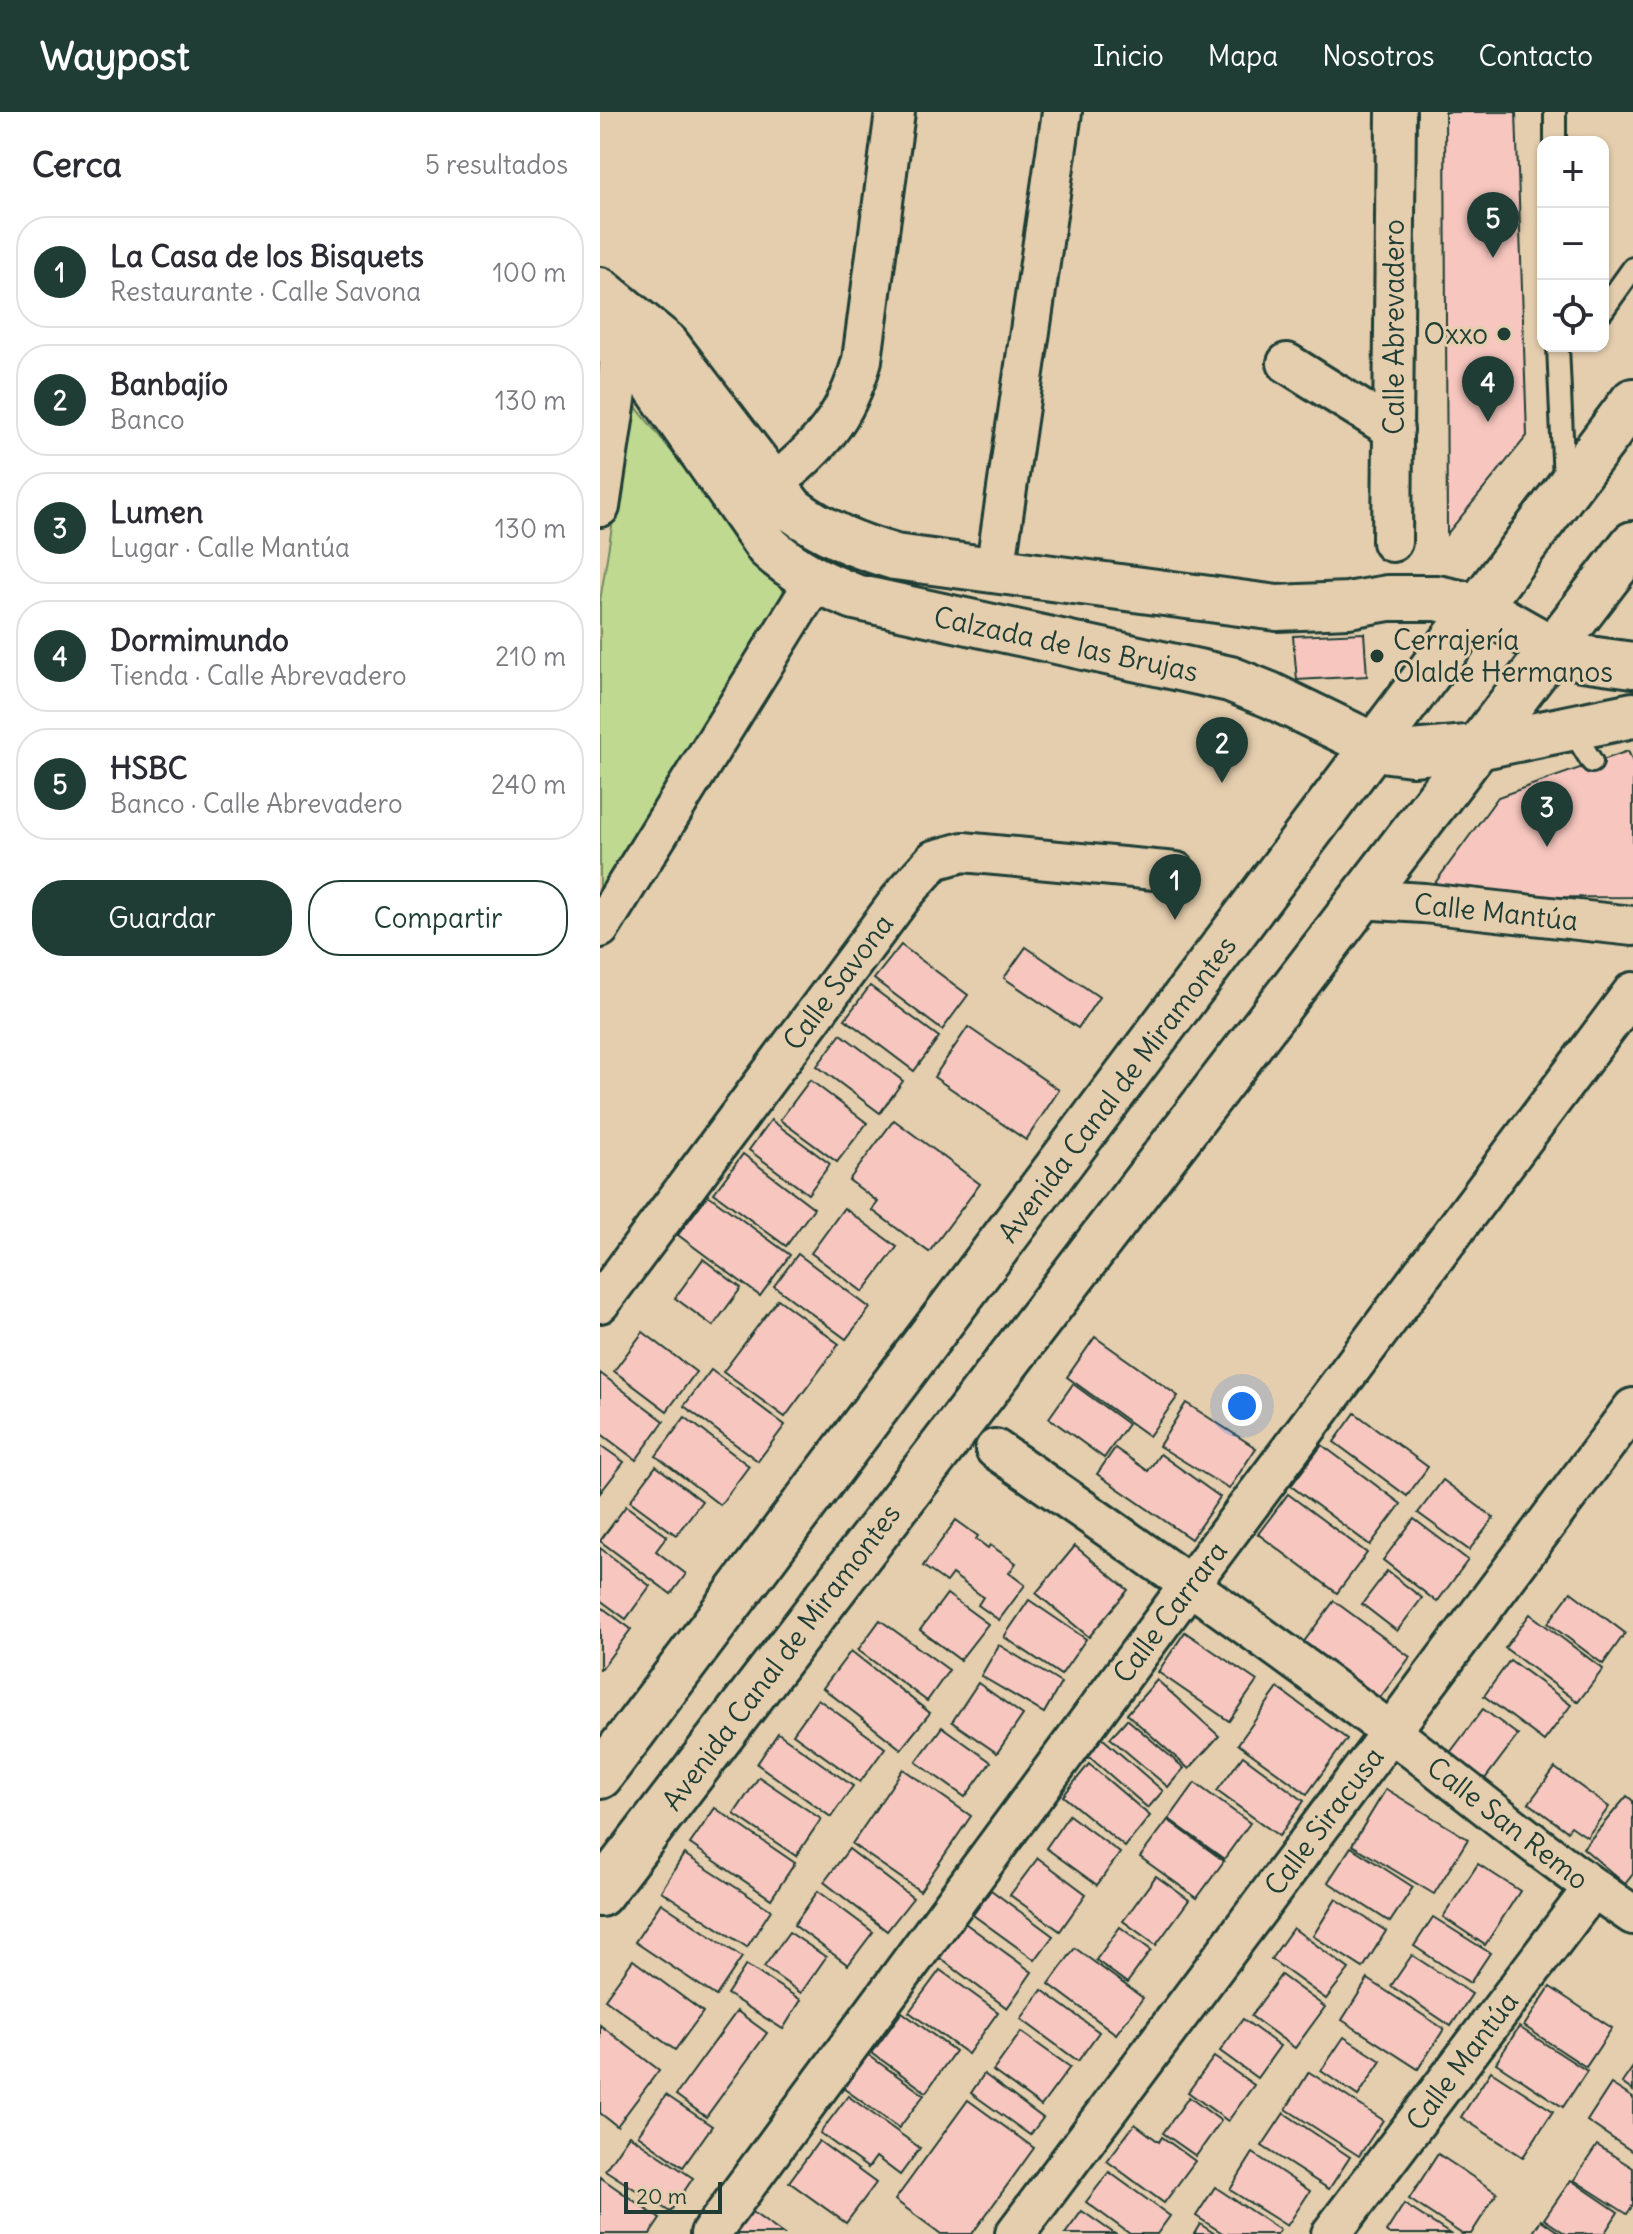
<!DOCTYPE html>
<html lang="es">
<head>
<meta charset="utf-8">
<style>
  body { margin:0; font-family:Delius,sans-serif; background:#f7f7f7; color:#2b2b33 }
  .controls { position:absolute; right:24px; top:24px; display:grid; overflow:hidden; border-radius:16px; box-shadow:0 2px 6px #0004 }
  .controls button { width:72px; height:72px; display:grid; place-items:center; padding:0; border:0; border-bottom:2px solid #e1e1e2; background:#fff; color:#2b2b33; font:40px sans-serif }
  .scale { position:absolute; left:24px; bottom:20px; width:98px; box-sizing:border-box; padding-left:8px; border:4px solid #1f3d34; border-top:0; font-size:22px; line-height:28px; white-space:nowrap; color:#1f3d34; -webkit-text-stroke:6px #e5ceae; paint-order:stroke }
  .you { position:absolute; left:642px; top:1294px; width:28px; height:28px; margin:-20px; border:6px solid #fff; border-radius:50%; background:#1a73e8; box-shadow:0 0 0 12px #1a73e833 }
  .badge { display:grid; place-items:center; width:52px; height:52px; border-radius:50%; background:#1f3d34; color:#fff; font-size:26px; font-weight:700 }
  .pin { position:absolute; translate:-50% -66px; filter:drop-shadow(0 2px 4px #0008) }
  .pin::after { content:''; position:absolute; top:42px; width:28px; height:24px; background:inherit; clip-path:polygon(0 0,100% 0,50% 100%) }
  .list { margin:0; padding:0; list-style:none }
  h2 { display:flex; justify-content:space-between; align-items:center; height:104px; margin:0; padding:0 32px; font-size:34px }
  h2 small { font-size:26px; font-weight:400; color:#7c7c81 }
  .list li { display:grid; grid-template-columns:52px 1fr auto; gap:24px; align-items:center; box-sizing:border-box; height:112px; margin:0 16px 16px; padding:0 16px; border:2px solid #e1e1e2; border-radius:32px }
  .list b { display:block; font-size:30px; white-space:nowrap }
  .list p { margin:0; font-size:26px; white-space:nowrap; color:#7c7c81 }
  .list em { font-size:26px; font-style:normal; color:#7c7c81 }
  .actions { display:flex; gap:16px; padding:24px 32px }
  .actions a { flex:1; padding:18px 0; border:2px solid #1f3d34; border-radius:32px; text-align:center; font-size:28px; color:#1f3d34 }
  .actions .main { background:#1f3d34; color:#fff }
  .icon { flex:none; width:44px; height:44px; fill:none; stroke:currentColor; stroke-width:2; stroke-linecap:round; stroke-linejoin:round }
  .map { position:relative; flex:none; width:1033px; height:2122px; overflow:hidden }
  header { display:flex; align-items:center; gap:48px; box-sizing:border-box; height:112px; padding:0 40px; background:#1f3d34; color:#fff }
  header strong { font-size:38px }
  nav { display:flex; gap:44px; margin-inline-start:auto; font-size:28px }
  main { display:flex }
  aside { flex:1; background:#fff }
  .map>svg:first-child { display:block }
  .green { fill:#bfd990; stroke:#6f8b62; stroke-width:2 }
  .building { fill:#f7c7bf; stroke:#1f3d34; stroke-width:2 }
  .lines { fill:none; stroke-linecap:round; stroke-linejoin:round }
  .service-casing { stroke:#1f3d34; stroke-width:26 }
  .minor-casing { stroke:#1f3d34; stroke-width:44 }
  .tertiary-casing { stroke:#1f3d34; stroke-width:50 }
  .primary-casing { stroke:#1f3d34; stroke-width:50 }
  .service { stroke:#e5ceae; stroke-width:20 }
  .minor { stroke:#e5ceae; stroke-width:38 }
  .tertiary { stroke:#e5ceae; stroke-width:44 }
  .primary { stroke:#e5ceae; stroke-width:44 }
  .poi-dot { fill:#1f3d34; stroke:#e5ceae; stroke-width:3 }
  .labels { text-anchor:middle; stroke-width:6; stroke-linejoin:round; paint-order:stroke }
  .street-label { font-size:28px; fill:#1f3d34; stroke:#e5ceae }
  .poi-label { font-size:28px; fill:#1f3d34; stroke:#e5ceae; text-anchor:end }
</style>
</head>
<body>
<header>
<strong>Waypost</strong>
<nav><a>Inicio</a><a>Mapa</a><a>Nosotros</a><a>Contacto</a></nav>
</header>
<main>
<aside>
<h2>Cerca<small>5 resultados</small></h2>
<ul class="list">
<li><span class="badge">1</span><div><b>La Casa de los Bisquets</b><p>Restaurante · Calle Savona</p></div><em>100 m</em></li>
<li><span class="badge">2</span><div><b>Banbajío</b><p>Banco</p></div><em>130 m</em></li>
<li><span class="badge">3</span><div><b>Lumen</b><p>Lugar · Calle Mantúa</p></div><em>130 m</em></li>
<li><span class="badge">4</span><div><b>Dormimundo</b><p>Tienda · Calle Abrevadero</p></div><em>210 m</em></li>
<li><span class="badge">5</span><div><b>HSBC</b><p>Banco · Calle Abrevadero</p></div><em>240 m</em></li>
</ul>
<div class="actions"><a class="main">Guardar</a><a>Compartir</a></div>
</aside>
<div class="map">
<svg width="1033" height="2122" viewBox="0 0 1033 2122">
  <rect width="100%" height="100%" fill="#e5ceae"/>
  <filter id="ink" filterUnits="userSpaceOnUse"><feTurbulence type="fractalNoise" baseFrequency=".0125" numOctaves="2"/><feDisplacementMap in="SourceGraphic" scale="16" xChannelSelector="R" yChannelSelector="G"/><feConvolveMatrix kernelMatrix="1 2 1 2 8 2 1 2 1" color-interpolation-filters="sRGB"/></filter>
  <g filter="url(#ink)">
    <path class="green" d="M32,290l152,189 -184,311v-301z"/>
    <g class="building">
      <path d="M845,0h71l11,324 -80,98z"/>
      <path d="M764,521l3,43 -70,4 -4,-44z"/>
      <path d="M1028,639l5,11v135l-209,1 74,-101z"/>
      <path d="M301,833l67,50 -26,35 -68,-51z"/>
      <path d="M426,835l73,50 -21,31 -74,-50z"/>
      <path d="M270,874l69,51 -25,34 -69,-52z"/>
      <path d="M368,915l91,63 -33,50 -92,-63z"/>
      <path d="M241,922l62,47 -23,32 -63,-47z"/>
      <path d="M210,968l57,43 -30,39 -57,-42z"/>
      <path d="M171,1008l59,44 -22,30 -59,-44z"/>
      <path d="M294,1008l86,64 -51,68 -57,-42 6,-8 -29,-22z"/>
      <path d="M143,1042l71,54 -28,38 -72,-53z"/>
      <path d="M108,1083l82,60 -30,41 -82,-61z"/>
      <path d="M244,1096l53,39 -34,45 -52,-39z"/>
      <path d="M198,1142l72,54 -24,31 -72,-53z"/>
      <path d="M103,1147l38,29 -28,38 -38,-28z"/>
      <path d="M178,1187l61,45 -54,73 -62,-45z"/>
      <path d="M43,1220l53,40 -29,39 -53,-40z"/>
      <path d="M495,1225l83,59 -29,40 -82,-59z"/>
      <path d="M111,1258l74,55 -27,36 -74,-55z"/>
      <path d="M0,1261l64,48 -28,39 -36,-27z"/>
      <path d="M473,1272l55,40 -24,34 -55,-40z"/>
      <path d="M586,1291l70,45 -27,41 -70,-43z"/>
      <path d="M755,1301l73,54 -21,29 -73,-54z"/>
      <path d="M85,1305l64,49 -29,39 -64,-49z"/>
      <path d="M0,1333l24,17 -24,31z"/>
      <path d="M722,1333l79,59 -31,41 -79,-59z"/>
      <path d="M515,1336l33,23 12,-17 60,43 -29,42 -94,-65z"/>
      <path d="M56,1354l46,35 -26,34 -46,-34z"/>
      <path d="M843,1368l51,38 -25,32 -51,-37z"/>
      <path d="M688,1382l79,59 -30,40 -79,-59z"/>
      <path d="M26,1394l41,30 -11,15 30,23 -15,20 -71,-53z"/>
      <path d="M814,1407l54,41 -31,42 -54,-42z"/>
      <path d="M356,1408l22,16 -2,3 12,9 2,-3 26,18 -7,10 16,12 -26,35 -21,-15 5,-8 -31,-23 -6,8 -23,-16z"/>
      <path d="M475,1434l53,44 -39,47 -53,-44z"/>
      <path d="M0,1436l50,38 -24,33 -26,-19z"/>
      <path d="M787,1459l35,27 -25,33 -35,-27z"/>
      <path d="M971,1480l54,41 -22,31 -55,-41z"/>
      <path d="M347,1482l41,30 -28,36 -40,-30z"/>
      <path d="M429,1488l57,39 -25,36 -57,-38z"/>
      <path d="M734,1489l76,56 -31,42 -76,-56z"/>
      <path d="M0,1494l31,23 -30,40h-1z"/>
      <path d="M930,1502l73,55 -25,33 -73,-54z"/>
      <path d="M280,1508l69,50 -22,31 -69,-51z"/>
      <path d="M585,1520l72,49 -28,40 -71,-49z"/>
      <path d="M399,1533l62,38 -17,30 -63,-37z"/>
      <path d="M251,1539l79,62 -29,36 -78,-61z"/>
      <path d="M910,1548l61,45 -27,36 -60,-45z"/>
      <path d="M557,1568l62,56 -30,33 -62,-55z"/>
      <path d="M378,1571l45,32 -26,38 -45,-31z"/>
      <path d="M678,1576l69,51 -40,55 -69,-50z"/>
      <path d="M218,1587l67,49 -25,34 -67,-48z"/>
      <path d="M883,1597l35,26 -34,45 -35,-26z"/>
      <path d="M527,1607l57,49 -16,19 -58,-49z"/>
      <path d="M342,1615l49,35 -26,35 -49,-35z"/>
      <path d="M178,1621l75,53 -22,31 -74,-53z"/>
      <path d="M502,1626l61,53 -15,17 -61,-53z"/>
      <path d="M643,1644l61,45 -25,35 -62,-45z"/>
      <path d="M489,1652l61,52 -25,31 -62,-51z"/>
      <path d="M955,1656l54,39 -22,30 -16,-11 -4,5 -38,-28z"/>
      <path d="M303,1657l68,47 -51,75 -68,-47z"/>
      <path d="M159,1665l62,42 -25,37 -62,-42z"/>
      <path d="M595,1671l55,40 -26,36 -55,-40z"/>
      <path d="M786,1677l82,50 -34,55 -82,-49z"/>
      <path d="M1027,1684l6,5v73l-8,10 -42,-36z"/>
      <path d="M115,1696l80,55 -24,36 -81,-55z"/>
      <path d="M469,1703l51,38 -23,32 -51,-37z"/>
      <path d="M568,1708l56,41 -27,37 -57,-41z"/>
      <path d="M751,1735l62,40 -23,35 -62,-40z"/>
      <path d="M249,1737l64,49 -26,33 -63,-49z"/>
      <path d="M84,1742l87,56 -24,37 -86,-56z"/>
      <path d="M438,1746l48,36 -26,37 -50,-36z"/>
      <path d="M878,1752l42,27 -35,54 -42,-28z"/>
      <path d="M556,1764l33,24 -33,45 -33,-24z"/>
      <path d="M391,1778l62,46 -18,24 -62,-45z"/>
      <path d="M218,1779l55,41 -25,33 -54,-40z"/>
      <path d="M736,1787l50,32 -23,37 -50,-32z"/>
      <path d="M61,1791l81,54 -26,39 -81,-54z"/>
      <path d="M833,1805l57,36 -20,30 -56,-37z"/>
      <path d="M362,1809l70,51 -25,36 -70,-52z"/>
      <path d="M520,1815l31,23 -24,33 -31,-23z"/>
      <path d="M693,1816l56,41 -23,30 -55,-40z"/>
      <path d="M189,1820l37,25 -25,36 -37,-26z"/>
      <path d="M475,1836l68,50 -27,36 -67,-50z"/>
      <path d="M812,1843l60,39 -21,32 -60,-40z"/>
      <path d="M33,1848l70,52 -28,38 -70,-51z"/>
      <path d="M146,1853l55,35 -18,29 -56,-35z"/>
      <path d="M340,1858l58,42 -30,42 -59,-42z"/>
      <path d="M681,1863l44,32 -30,41 -44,-32z"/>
      <path d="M768,1867l76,50 -26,40 -76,-49z"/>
      <path d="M950,1875l62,41 -26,39 -62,-41z"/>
      <path d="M442,1878l57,42 -21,29 -57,-42z"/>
      <path d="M137,1899l30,22 -61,84 -30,-22z"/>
      <path d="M302,1900l53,39 -29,41 -54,-39z"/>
      <path d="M643,1907l37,27 -23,32 -37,-27z"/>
      <path d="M0,1913l59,45 -42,56 -17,-13z"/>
      <path d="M919,1915l68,44 -24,36 -67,-44z"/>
      <path d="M421,1920l49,35 -29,39 -48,-35z"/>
      <path d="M744,1925l37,24 -23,35 -37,-25z"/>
      <path d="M267,1942l57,41 -25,33 -56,-40z"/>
      <path d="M614,1945l40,28 -26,36 -40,-29z"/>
      <path d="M1033,1955v24l-11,-8z"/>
      <path d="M891,1959l62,40 -30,46 -62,-40z"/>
      <path d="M709,1960l74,48 -24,36 -73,-47z"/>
      <path d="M384,1962l59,44 -13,17 -59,-42z"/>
      <path d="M1011,1972l22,14v54l-46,-31z"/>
      <path d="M66,1983l46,31 -29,41 -45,-32z"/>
      <path d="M248,1984l72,52 -20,27 -24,-18 -8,11 -48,-35z"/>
      <path d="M589,1985l32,24 -25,35 -33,-23z"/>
      <path d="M368,1988l66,48 -62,86h-31l-46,-34z"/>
      <path d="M684,2001l66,44 -21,32 -67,-43z"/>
      <path d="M535,2012l24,18 3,-5 33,24 -31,42 -57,-42z"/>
      <path d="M29,2023l64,43 -23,34 -65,-42z"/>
      <path d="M219,2029l57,42 -30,40 -57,-41z"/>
      <path d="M997,2033l36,23v37l-6,9 -53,-34z"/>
      <path d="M653,2041l57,38 -23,35 -57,-36z"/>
      <path d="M838,2042l59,39 -26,41h-9l-53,-35z"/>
      <path d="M509,2060l61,44 -13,18h-27l-44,-32z"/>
      <path d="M0,2065l60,42 -10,15h-50z"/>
      <path d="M971,2068l47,32 -14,22h-38l-22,-15z"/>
      <path d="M615,2075l65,43 -3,4h-53l-28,-18z"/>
      <path d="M804,2092l46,30h-62l-2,-2z"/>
      <path d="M148,2097l35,25h-53z"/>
      <path d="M482,2099l33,23h-50z"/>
      <path d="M941,2108l20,14h-29z"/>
      <path d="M600,2112l15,10h-21z"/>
    </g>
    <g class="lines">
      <g class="service-casing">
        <g id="service">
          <path d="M955,0v30"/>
          <path d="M1003,198l30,-42"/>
          <path d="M958,234l6,136"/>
          <path d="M971,616l21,34"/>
        </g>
      </g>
      <g class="minor-casing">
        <g id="minor">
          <path d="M687,251l107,67"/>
          <path d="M172,374c46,-39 74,-66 90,-126l33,-248"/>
          <path d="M0,395l17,-114 3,-45h2l-2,-22"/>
          <path d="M792,430l4,-430"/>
          <path d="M395,459l67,-459"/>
          <path d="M759,787l65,4 209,23"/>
          <path d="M0,816l215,-347"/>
          <path d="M0,1191l304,-409 30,-34 29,-8 213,20"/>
          <path d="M395,1337c134,92 266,185 396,283 80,61 158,127 242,183"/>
          <path d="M110,2122l480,-650 443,-592"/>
          <path d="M415,2122l618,-826"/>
          <path d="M731,2122l262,-346"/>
        </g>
      </g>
      <g class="tertiary-casing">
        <g id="tertiary">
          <path d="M0,178l66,54 126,165c32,24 65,37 103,48l382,51 71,-3 40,-7h49l42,9 74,42 29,9 51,7"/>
          <path d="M0,225l20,11 23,20 125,179c26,24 54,37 87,50l375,82 40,16 97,47 22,8 23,3 66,-6 155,-32"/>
        </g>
      </g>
      <g class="primary-casing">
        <g id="primary">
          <path d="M0,1664l1033,-1375"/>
          <path d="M0,1782l1033,-1350"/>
        </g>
      </g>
      <use href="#service" class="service"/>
      <use href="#minor" class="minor"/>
      <use href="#tertiary" class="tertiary"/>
      <use href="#primary" class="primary"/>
    </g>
  </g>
  <g class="poi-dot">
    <circle cx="904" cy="222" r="8"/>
    <circle cx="777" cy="544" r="8"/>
  </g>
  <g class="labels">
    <g class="street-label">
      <text transform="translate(794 215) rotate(-90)" y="10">Calle Abrevadero</text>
      <text transform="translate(466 532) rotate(12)" y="10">Calzada de las Brujas</text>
      <text transform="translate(896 800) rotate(6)" y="10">Calle Mantúa</text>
      <text transform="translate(238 870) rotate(-53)" y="10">Calle Savona</text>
      <text transform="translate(517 977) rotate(-53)" y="10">Avenida Canal de Miramontes</text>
      <text transform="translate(570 1500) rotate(-53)" y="10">Calle Carrara</text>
      <text transform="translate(181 1545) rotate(-53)" y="10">Avenida Canal de Miramontes</text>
      <text transform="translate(724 1709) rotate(-53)" y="10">Calle Siracusa</text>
      <text transform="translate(908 1711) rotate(38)" y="10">Calle San Remo</text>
      <text transform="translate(862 1949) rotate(-53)" y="10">Calle Mantúa</text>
    </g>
    <g class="poi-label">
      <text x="888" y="232">Oxxo</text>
      <text x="793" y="538" text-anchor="start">Cerrajería<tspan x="793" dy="32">Olalde Hermanos</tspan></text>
    </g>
  </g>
</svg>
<div class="controls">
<button>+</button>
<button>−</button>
<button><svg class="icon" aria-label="locate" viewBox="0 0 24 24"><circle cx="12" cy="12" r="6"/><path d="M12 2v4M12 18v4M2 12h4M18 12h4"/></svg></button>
</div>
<div class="scale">20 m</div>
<div class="you"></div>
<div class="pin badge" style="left:575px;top:808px">1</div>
<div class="pin badge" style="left:622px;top:671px">2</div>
<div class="pin badge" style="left:947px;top:735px">3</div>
<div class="pin badge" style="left:888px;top:310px">4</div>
<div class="pin badge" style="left:893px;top:146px">5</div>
</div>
</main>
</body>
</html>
